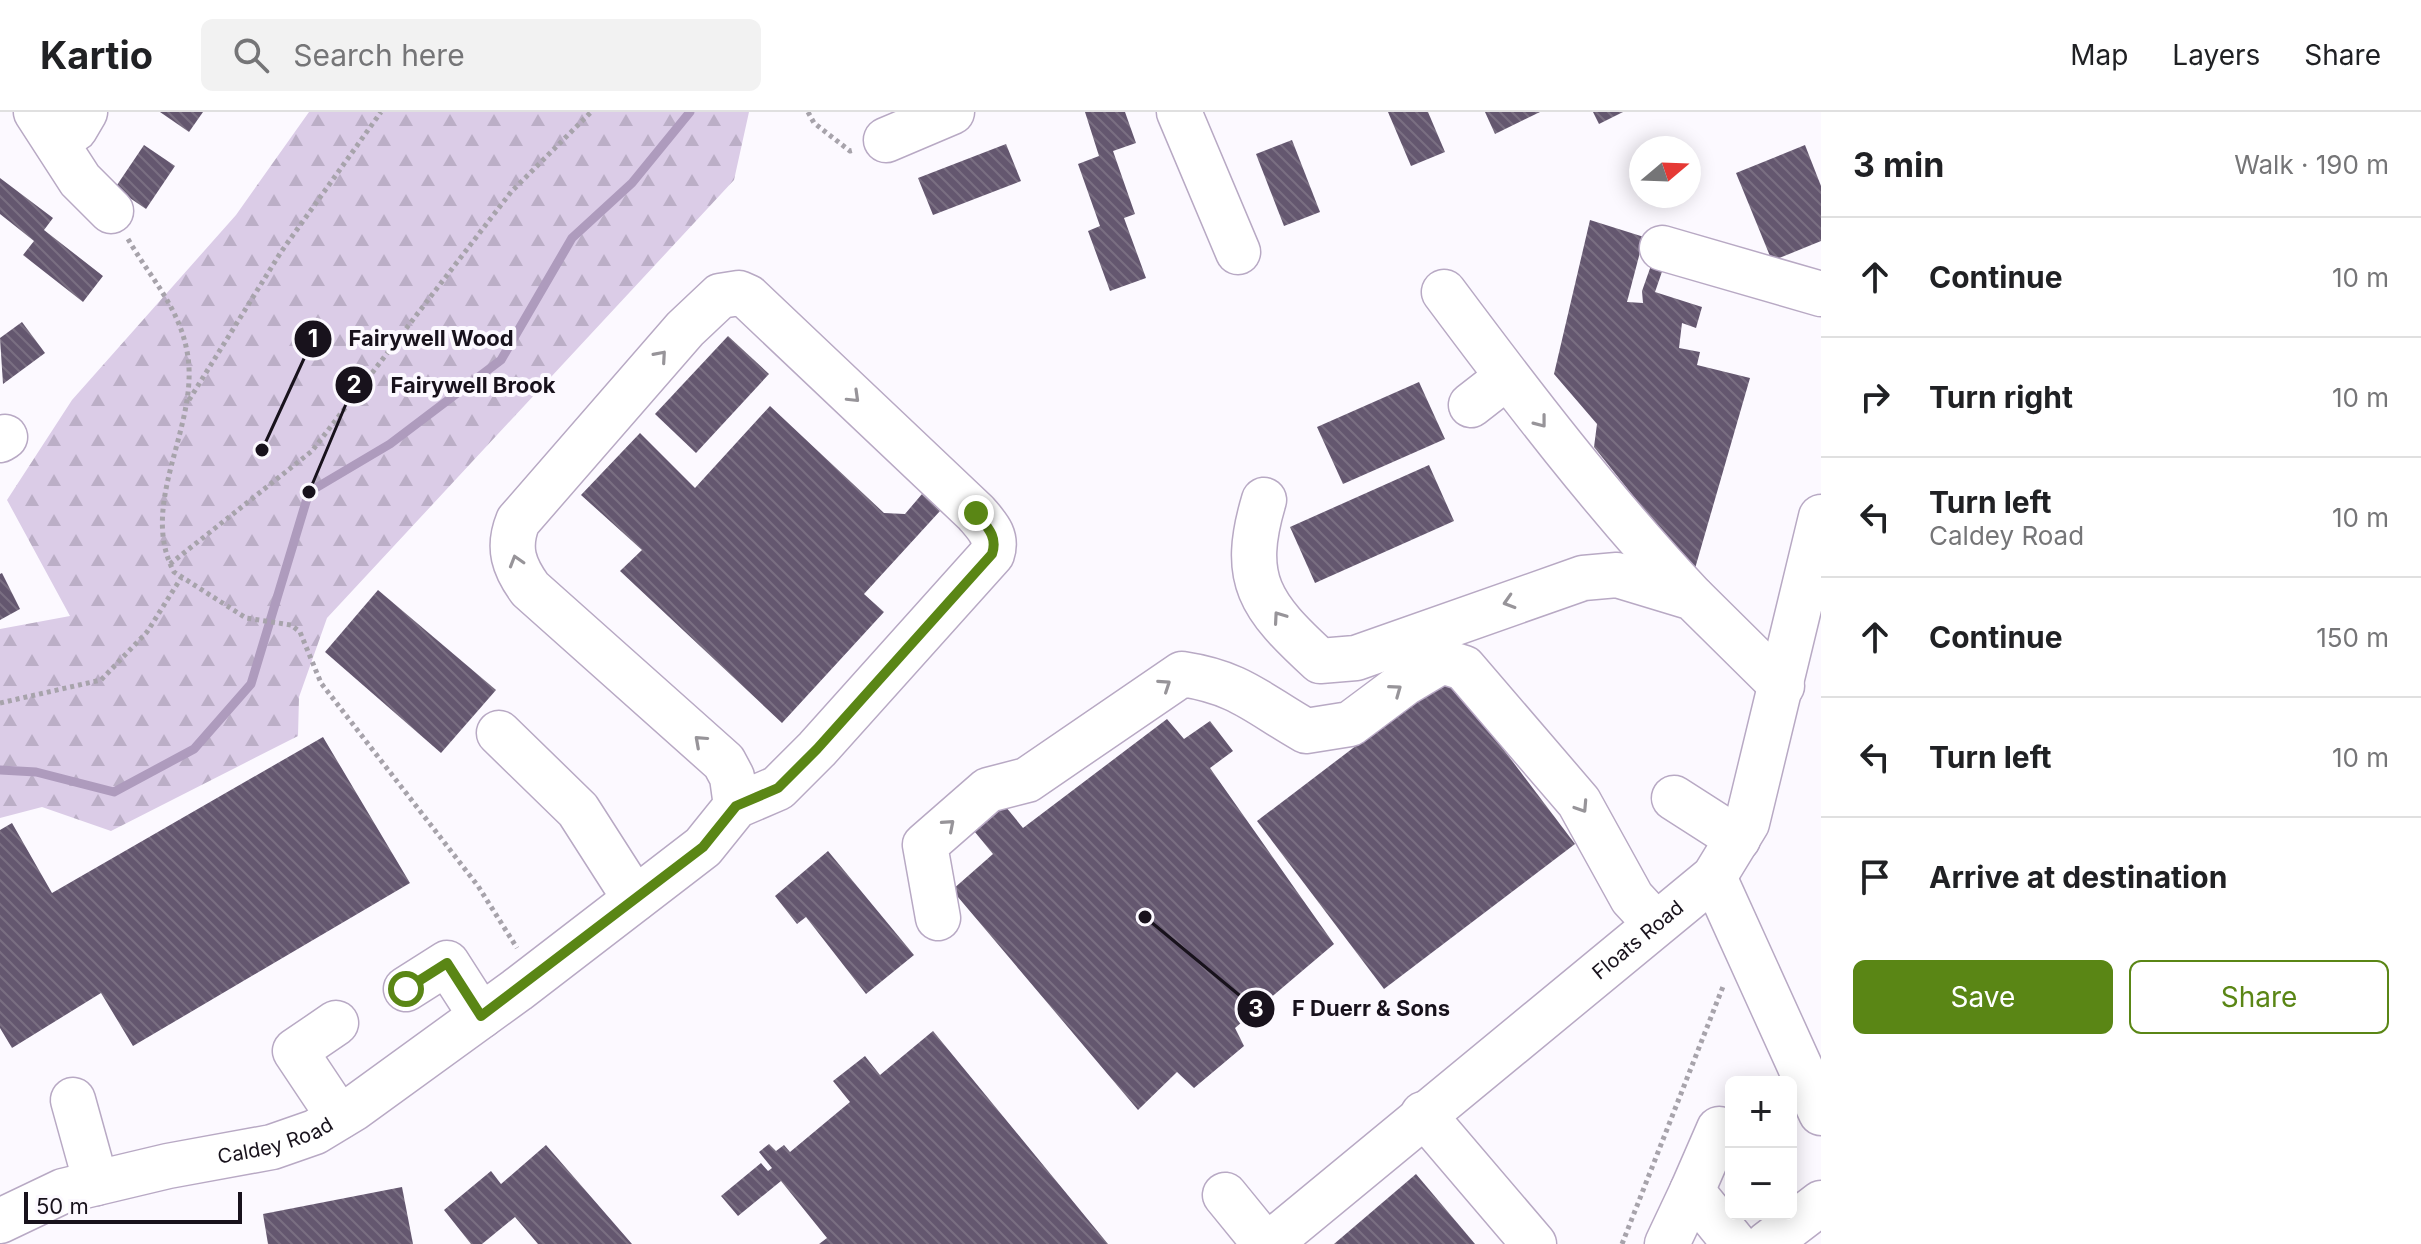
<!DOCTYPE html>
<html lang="en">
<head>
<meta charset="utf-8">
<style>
  body { margin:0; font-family:Inter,sans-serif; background:#f2f2f2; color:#202124 }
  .controls { position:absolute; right:24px; bottom:24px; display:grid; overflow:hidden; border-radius:12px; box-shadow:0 4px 20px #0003 }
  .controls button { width:72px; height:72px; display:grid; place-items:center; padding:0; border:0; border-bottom:2px solid #e0e0e0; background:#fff; color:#202124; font:40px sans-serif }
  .compass { position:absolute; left:1629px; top:24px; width:72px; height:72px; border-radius:50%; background:#fff; box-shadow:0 4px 20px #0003; rotate:71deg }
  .scale { position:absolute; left:24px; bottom:20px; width:218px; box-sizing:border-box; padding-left:8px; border:4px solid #18121c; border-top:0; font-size:22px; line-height:28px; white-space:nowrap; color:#18121c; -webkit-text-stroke:6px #fcf9ff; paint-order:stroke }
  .stop { position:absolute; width:24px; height:24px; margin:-18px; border:6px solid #5a8615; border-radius:50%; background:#fff }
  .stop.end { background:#5a8615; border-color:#fff; box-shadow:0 2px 8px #0008 }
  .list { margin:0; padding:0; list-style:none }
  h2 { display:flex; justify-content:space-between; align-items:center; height:104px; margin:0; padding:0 32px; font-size:34px }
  h2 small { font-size:26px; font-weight:400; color:#757577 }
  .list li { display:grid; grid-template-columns:52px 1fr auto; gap:24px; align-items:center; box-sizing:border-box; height:120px; padding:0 32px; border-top:2px solid #e0e0e0 }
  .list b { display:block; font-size:30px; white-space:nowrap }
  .list p { margin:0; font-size:26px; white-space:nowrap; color:#757577 }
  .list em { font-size:26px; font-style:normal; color:#757577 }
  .actions { display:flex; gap:16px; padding:24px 32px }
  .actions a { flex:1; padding:18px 0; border:2px solid #5a8615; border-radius:12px; text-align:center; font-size:28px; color:#5a8615 }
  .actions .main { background:#5a8615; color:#fff }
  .icon { flex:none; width:44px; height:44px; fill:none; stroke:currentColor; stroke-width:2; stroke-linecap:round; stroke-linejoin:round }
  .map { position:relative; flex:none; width:1821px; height:1132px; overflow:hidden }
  header { display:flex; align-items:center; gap:48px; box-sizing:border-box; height:112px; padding:0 40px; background:#fff; border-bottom:2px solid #e0e0e0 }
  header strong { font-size:38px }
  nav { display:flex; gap:44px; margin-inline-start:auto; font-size:28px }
  .search { width:560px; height:72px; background:#f2f2f2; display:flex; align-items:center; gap:20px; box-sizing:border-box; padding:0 28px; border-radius:12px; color:#757577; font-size:30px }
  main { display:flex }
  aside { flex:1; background:#fff }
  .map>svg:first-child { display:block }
  .forest { fill:url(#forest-firs) }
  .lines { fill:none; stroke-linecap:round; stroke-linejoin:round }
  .stream { stroke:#ae9bbd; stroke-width:9 }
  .building { fill:url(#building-back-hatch) }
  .minor-casing { stroke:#b8a9c4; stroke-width:47 }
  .path { stroke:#a7a3ab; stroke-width:5; stroke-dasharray:4 4; stroke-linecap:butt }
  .minor { stroke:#fff; stroke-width:44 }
  .oneway { stroke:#979499 }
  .route { stroke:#5a8615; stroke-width:10 }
  .labels { text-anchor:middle; stroke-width:8; stroke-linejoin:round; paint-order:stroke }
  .street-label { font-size:20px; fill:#18121c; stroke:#fcf9ff }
  .leader { fill:none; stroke:#18121c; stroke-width:3 }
  .callout-dot { fill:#18121c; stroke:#fcf9ff; stroke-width:3 }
  .mark-label { font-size:24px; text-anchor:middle; font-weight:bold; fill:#fff }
  .callout-label { font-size:22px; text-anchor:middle; font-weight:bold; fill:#18121c; stroke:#fcf9ff; stroke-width:8; stroke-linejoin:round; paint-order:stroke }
</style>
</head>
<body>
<header>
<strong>Kartio</strong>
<div class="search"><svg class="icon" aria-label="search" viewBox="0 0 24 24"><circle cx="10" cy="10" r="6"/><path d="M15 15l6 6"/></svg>Search here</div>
<nav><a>Map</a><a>Layers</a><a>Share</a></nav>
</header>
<main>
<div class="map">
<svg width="1821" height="1132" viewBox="0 0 1821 1132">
  <defs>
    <pattern id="forest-firs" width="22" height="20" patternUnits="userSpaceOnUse" patternTransform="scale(2)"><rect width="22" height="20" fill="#dbcce7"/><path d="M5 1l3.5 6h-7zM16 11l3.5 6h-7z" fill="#bbaec6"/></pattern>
    <pattern id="building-back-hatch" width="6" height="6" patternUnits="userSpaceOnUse" patternTransform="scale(2)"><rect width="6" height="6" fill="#64576f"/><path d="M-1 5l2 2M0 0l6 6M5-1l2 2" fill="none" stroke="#7a6f82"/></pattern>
  </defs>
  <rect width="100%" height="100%" fill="#fcf9ff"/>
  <path class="forest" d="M309,0h440l-15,68 -407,438 -28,79 -1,39 -187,95 -69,-24 -42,11v-189l70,-13 -63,-116 65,-100 164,-185z"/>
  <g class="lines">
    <path class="stream" d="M0,658l36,2 78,20 80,-43 57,-65 58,-192 81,-48 111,-84 71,-122 60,-55 58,-71"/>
  </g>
  <g class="building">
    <path d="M160,0h43l-14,20z"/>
    <path d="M1085,0h40l11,31 -23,8 22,63 -11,4 22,60 -36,13 -22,-60 12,-5 -22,-62 21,-8z"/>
    <path d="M1388,0h40l17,40 -34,14z"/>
    <path d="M1485,0h55l-45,22z"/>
    <path d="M1593,0h30l-24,12z"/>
    <path d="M1292,28l28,72 -36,14 -28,-72z"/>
    <path d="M1006,32l15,37 -88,34 -15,-37z"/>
    <path d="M144,33l31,21 -29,43 -31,-21z"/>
    <path d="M1805,33l16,41v55l-49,20 -36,-88z"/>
    <path d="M0,66l53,40 -9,12 59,46 -20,26 -60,-47 11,-14 -34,-27z"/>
    <path d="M1590,108l54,17 -17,65 16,1 -1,-12 12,-34 12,3 -11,32 47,15 -6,21 -14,-5 -3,25 21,4 -3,13 53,13 -56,194 -100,-125 3,-23 -43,-50z"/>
    <path d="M22,210l23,31 -42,31 -3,-46z"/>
    <path d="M728,224l41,38 -73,79 -41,-39z"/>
    <path d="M1419,270l26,57 -102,45 -26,-57z"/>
    <path d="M770,294l114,107 21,1 17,-20 18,17 -76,83 20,18 -102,111 -162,-152 22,-21 -61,-55 59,-62 55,55z"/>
    <path d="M1429,353l25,56 -139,62 -25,-56z"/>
    <path d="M2,461l18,36 -20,11v-46z"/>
    <path d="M378,478l118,100 -55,63 -116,-101z"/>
    <path d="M1448,564l127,168 -191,145 -127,-168z"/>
    <path d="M1167,607l17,20 26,-18 23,30 -23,17 124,176 -99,84 9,18 -50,42 -17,-16 -39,38 -186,-220 41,-36 -23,-28 31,-25 22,27z"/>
    <path d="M323,625l87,146 -277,163 -32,-53 -89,55 -12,-20v-198l12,-7 40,70z"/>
    <path d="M828,739l86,104 -48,39 -60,-77 -9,7 -22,-28z"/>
    <path d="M933,919l175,213h-289l8,-6 -46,-57 -43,35 -17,-20 40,-33 7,8 4,-3 -13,-16 10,-8 7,7 8,-6 6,7 60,-50 -17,-21 32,-25 15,19z"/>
    <path d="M546,1033l86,99h-94l-23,-27 -33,27h-11l-27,-34 47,-39 10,13z"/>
    <path d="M1416,1062l59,70h-141z"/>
    <path d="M402,1075l11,57h-145l-5,-30z"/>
  </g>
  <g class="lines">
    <g class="minor-casing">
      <g id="minor">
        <path d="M36,0l44,68 31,31"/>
        <path d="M1179,0l59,140"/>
        <path d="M56,28l19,-11 10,-17"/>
        <path d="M886,28l66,-28"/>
        <path d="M1662,136l159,46"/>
        <path d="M1444,180c79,106 158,209 248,305"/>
        <path d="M1471,293l36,-28"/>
        <path d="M0,328l5,-3"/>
        <path d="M1264,388c-24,80 -4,106 56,161l36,-3 227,-80 34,-3 76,23 89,88"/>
        <path d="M499,621l79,77 57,89"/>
        <path d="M1674,686l64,41"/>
        <path d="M1714,765l107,236"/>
        <path d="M938,806l-13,-73 63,-55 39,-10 155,-106c59,9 76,30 124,57l44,-7 55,-41 37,-22 22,7 115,134 53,96 24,26"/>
        <path d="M406,877l41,-26 34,53"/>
        <path d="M336,911l-41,28 44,66"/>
        <path d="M73,988l23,83"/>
        <path d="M1423,1002l111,130"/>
        <path d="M1692,1079l27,-62 12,13"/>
        <path d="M1225,1083l40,49"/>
        <path id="s1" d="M0,1109l63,-30 105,-25 104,-19 43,-15 38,-23 164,-119 186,-143 33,-41 42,-18 39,-39 175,-195c6,-18 -5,-28 -16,-41l-228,-216 -9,-4 -19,3 -35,33 -167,192c-11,27 -4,46 12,68l194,173 8,15 4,29"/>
        <path id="s2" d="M1269,1132l445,-367 33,-54 74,-306"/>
        <path d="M1667,1132l25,-53 43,53"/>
        <path d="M1767,1132l54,-41"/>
      </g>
    </g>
    <g class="path">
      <path d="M808,0l6,11 36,28 4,-1"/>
      <path d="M128,127c23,40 53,70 60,118 10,72 -50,147 -14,215l72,46 45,7 9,7 21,51 157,203 39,62"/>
      <path d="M189,288l92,-148 100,-140"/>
      <path d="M170,452l142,-113 199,-259 80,-80"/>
      <path d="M0,591l101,-23 46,-48 34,-54"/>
      <path d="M1622,1132l102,-260"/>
    </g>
    <use href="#minor" class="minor"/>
  </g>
  <defs><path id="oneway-chevron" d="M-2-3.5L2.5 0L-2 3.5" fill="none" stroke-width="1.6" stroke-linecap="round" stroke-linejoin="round" transform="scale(2)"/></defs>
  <g class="oneway">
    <use href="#oneway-chevron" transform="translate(661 244) rotate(-49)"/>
    <use href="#oneway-chevron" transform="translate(854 285) rotate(44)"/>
    <use href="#oneway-chevron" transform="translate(1541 310) rotate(52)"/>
    <use href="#oneway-chevron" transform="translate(516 449) rotate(-107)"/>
    <use href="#oneway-chevron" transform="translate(1509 490) rotate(163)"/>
    <use href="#oneway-chevron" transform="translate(1279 505) rotate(-125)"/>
    <use href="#oneway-chevron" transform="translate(1165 573) rotate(-34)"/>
    <use href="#oneway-chevron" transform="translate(1396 578) rotate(-36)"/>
    <use href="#oneway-chevron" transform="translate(700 629) rotate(-138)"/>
    <use href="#oneway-chevron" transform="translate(1582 695) rotate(57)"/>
    <use href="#oneway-chevron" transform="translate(949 713) rotate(-41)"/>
  </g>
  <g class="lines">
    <path class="route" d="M406,877l41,-26 34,53 222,-169 33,-41 42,-18 39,-39 175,-195c6,-18 -5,-27 -16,-41"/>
  </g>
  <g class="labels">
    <g class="street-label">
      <text dy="7" stroke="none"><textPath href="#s2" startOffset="478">Floats Road</textPath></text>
      <text dy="7" stroke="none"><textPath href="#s1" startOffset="288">Caldey Road</textPath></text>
    </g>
  </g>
  <path class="leader" d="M262 338L313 227M309 380L354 273M1145 805L1256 897"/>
  <g class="callout-dot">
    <circle cx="262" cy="338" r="8"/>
    <circle cx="309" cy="380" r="8"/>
    <circle cx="1145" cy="805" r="8"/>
    <circle cx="313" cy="227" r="20"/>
    <circle cx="354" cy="273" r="20"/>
    <circle cx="1256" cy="897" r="20"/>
  </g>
  <g class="mark-label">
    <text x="313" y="235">1</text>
    <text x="354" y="281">2</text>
    <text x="1256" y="905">3</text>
  </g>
  <g class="callout-label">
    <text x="431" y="234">Fairywell Wood</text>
    <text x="473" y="281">Fairywell Brook</text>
    <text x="1371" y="904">F Duerr &amp; Sons</text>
  </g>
</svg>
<div class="controls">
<button>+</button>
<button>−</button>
</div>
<svg class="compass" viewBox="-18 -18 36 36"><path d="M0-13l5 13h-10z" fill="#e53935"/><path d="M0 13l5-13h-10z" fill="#757577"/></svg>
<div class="scale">50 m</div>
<div class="stop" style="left:406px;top:877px"></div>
<div class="stop end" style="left:976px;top:401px"></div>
</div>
<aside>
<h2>3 min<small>Walk · 190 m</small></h2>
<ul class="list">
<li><svg class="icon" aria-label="ahead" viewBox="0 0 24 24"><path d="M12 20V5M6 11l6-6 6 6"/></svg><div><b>Continue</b></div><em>10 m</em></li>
<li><svg class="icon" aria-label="right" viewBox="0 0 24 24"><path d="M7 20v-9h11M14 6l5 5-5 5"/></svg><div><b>Turn right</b></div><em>10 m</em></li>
<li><svg class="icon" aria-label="left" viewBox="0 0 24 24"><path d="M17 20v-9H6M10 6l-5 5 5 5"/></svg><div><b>Turn left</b><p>Caldey Road</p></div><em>10 m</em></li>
<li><svg class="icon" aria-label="ahead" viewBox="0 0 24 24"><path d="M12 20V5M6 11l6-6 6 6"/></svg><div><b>Continue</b></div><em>150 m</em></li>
<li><svg class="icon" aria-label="left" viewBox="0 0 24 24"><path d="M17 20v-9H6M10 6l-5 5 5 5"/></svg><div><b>Turn left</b></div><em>10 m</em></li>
<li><svg class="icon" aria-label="arrive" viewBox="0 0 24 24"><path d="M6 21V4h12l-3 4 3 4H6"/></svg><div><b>Arrive at destination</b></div></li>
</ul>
<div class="actions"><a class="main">Save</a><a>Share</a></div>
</aside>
</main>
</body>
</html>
